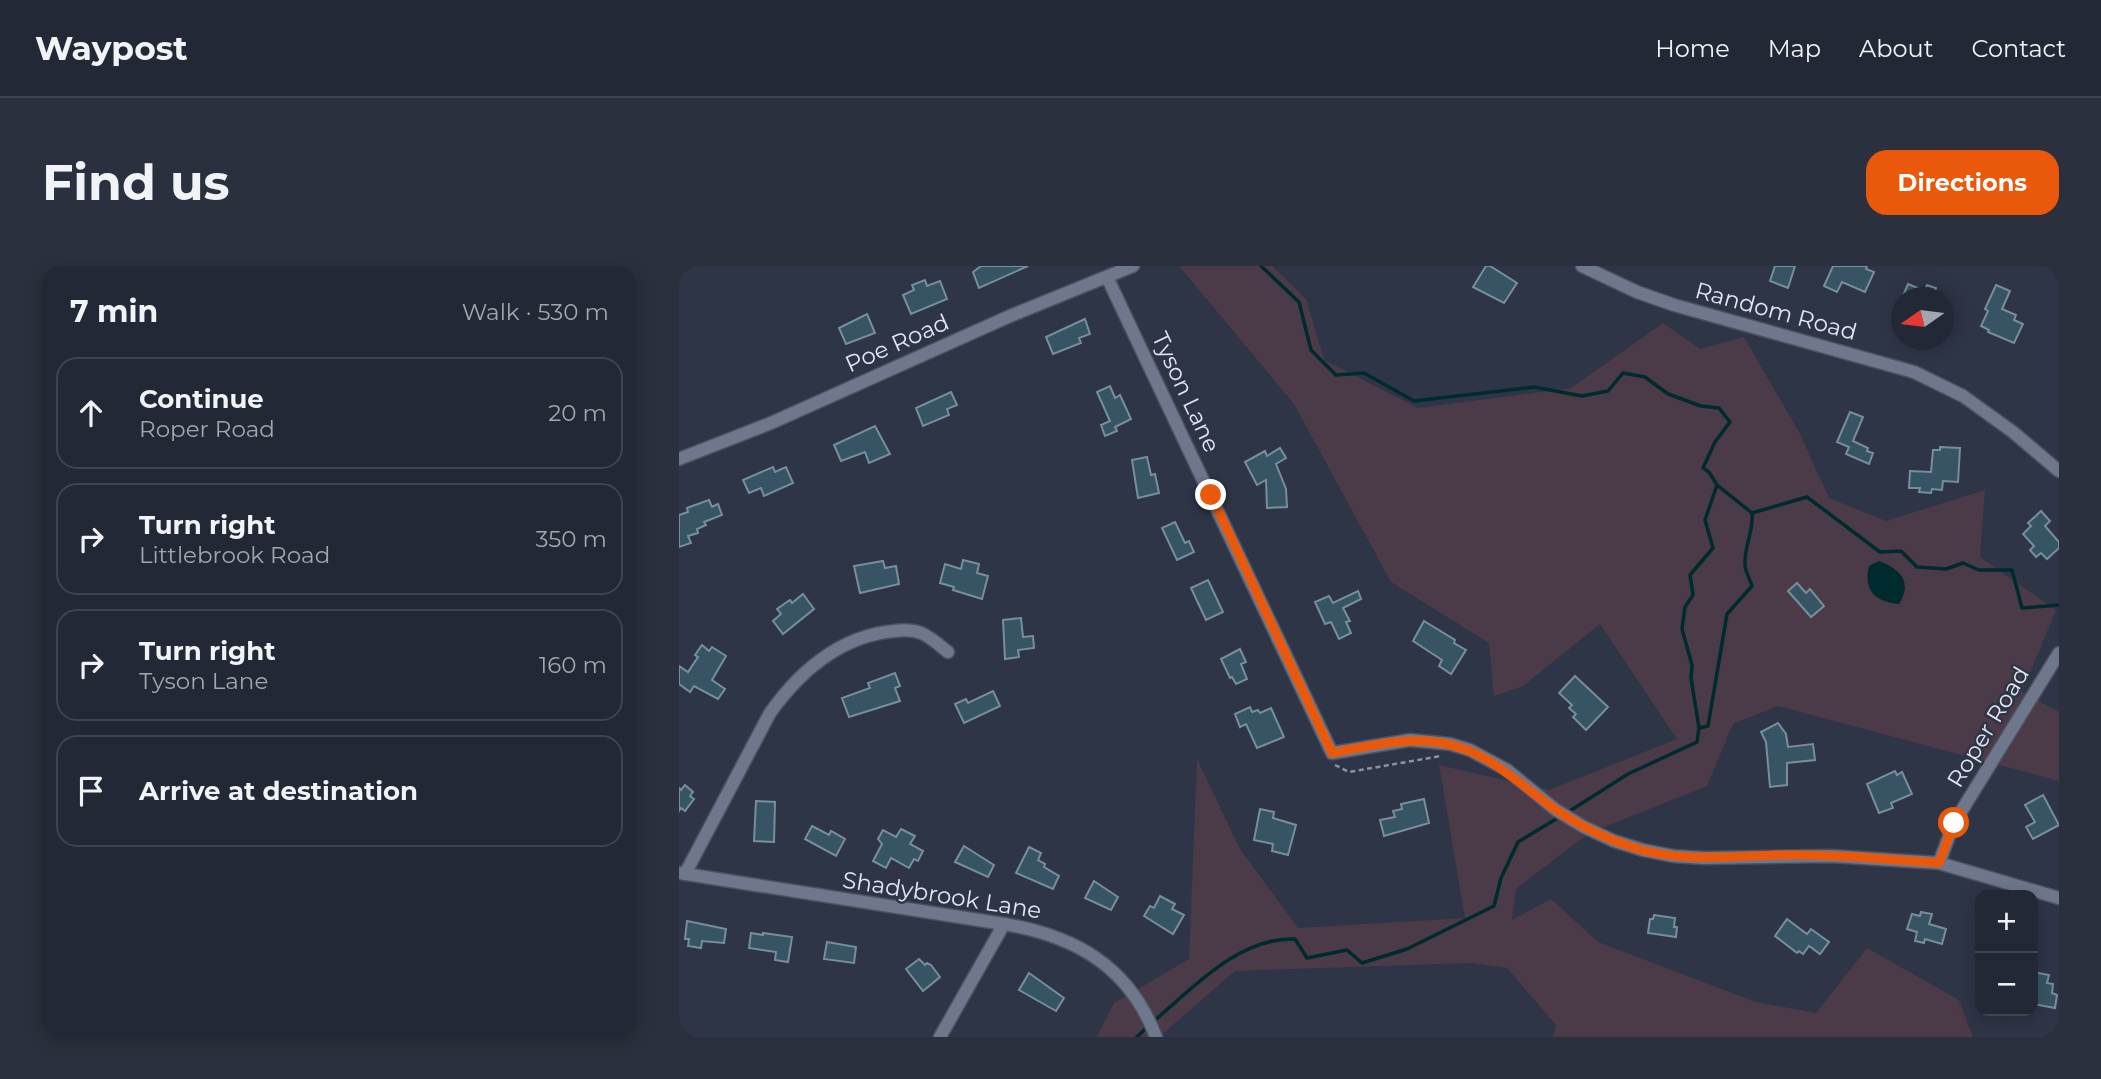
<!DOCTYPE html>
<html lang="en">
<head>
<meta charset="utf-8">
<style>
  body { margin:0; font-family:Montserrat,sans-serif; background:#2a303d; color:#f1f3f6 }
  .controls { position:absolute; right:21px; bottom:21px; display:grid; overflow:hidden; border-radius:14px; box-shadow:0 4px 18px #0003 }
  .controls button { width:63px; height:63px; display:grid; place-items:center; padding:0; border:0; border-bottom:2px solid #3f4450; background:#222835; color:#f1f3f6; font:35px sans-serif }
  .compass { position:absolute; left:1212px; top:21px; width:63px; height:63px; border-radius:50%; background:#222835; box-shadow:0 4px 18px #0003; rotate:256deg }
  .stop { position:absolute; width:21px; height:21px; margin:-16px; border:5px solid #ea580c; border-radius:50%; background:#fff }
  .stop.end { background:#ea580c; border-color:#fff; box-shadow:0 2px 7px #0008 }
  .list { margin:0; padding:0; list-style:none }
  h2 { display:flex; justify-content:space-between; align-items:center; height:91px; margin:0; padding:0 28px; font-size:30px }
  h2 small { font-size:23px; font-weight:400; color:#a2a6ad }
  .list li { display:grid; grid-template-columns:46px 1fr auto; gap:21px; align-items:center; box-sizing:border-box; height:112px; margin:0 14px 14px; padding:0 14px; border:2px solid #3f4450; border-radius:21px }
  .list b { display:block; font-size:26px; white-space:nowrap }
  .list p { margin:0; font-size:23px; white-space:nowrap; color:#a2a6ad }
  .list em { font-size:23px; font-style:normal; color:#a2a6ad }
  .icon { flex:none; width:38px; height:38px; fill:none; stroke:currentColor; stroke-width:2; stroke-linecap:round; stroke-linejoin:round }
  .map { position:relative; flex:none; width:1380px; height:771px; overflow:hidden; border-radius:21px }
  header { display:flex; align-items:center; gap:42px; box-sizing:border-box; height:98px; padding:0 35px; background:#222835; border-bottom:2px solid #3f4450 }
  header strong { font-size:33px }
  nav { display:flex; gap:38px; margin-inline-start:auto; font-size:24px }
  .intro { display:flex; align-items:center; justify-content:space-between; box-sizing:border-box; height:168px; padding:0 42px }
  h1 { margin:0; font-size:49px }
  .button { padding:18px 32px; border-radius:21px; background:#ea580c; color:#fff; font-size:24px; font-weight:700 }
  main { display:flex; gap:42px; padding:0 42px }
  aside { flex:1; background:#222835; border-radius:21px; box-shadow:0 4px 18px #0003 }
  .map>svg:first-child { display:block }
  .green { fill:#4b3a47 }
  .water { fill:#002b2e }
  .lines { fill:none; stroke-linecap:round; stroke-linejoin:round }
  .stream { stroke:#002b2e; stroke-width:3.5 }
  .building { fill:#375464; stroke:#778e9b; stroke-width:2 }
  .minor-casing { stroke:#4b5160; stroke-width:15 }
  .path { stroke:#8d93a1; stroke-width:2.5; stroke-dasharray:5 3.5; stroke-linecap:butt }
  .minor { stroke:#6e778b; stroke-width:12 }
  .route { stroke:#ea580c; stroke-width:9 }
  .labels { text-anchor:middle; stroke-width:5; stroke-linejoin:round; paint-order:stroke }
  .street-label { font-size:23px; fill:#e2e7f2; stroke:#2e3547 }
</style>
</head>
<body>
<header>
<strong>Waypost</strong>
<nav><a>Home</a><a>Map</a><a>About</a><a>Contact</a></nav>
</header>
<div class="intro"><h1>Find us</h1><a class="button">Directions</a></div>
<main>
<aside>
<h2>7 min<small>Walk · 530 m</small></h2>
<ul class="list">
<li><svg class="icon" aria-label="ahead" viewBox="0 0 24 24"><path d="M12 20V5M6 11l6-6 6 6"/></svg><div><b>Continue</b><p>Roper Road</p></div><em>20 m</em></li>
<li><svg class="icon" aria-label="right" viewBox="0 0 24 24"><path d="M7 20v-9h11M14 6l5 5-5 5"/></svg><div><b>Turn right</b><p>Littlebrook Road</p></div><em>350 m</em></li>
<li><svg class="icon" aria-label="right" viewBox="0 0 24 24"><path d="M7 20v-9h11M14 6l5 5-5 5"/></svg><div><b>Turn right</b><p>Tyson Lane</p></div><em>160 m</em></li>
<li><svg class="icon" aria-label="arrive" viewBox="0 0 24 24"><path d="M6 21V4h12l-3 4 3 4H6"/></svg><div><b>Arrive at destination</b></div></li>
</ul>
</aside>
<div class="map">
<svg width="1380" height="771" viewBox="0 0 1380 771">
  <rect width="100%" height="100%" fill="#2e3547"/>
  <path class="green" d="M500,0h93l34,33 18,61 94,48 153,-20 92,-65 37,26 44,-12 55,95 30,66 57,23 99,-31 -5,67 76,53 -34,82 37,20v69l-281,-75 -45,18 -26,62 -105,42 -21,11 -65,50 -4,31 39,-21 47,43 158,60 60,11 51,-65 92,52 14,37h-420l3,-12 -49,-57 -37,-5 -235,8 -76,66h-62l17,-34 75,-44 8,-200 43,90 58,79 167,-10 -26,-153 110,25 128,-51 -77,-115 -77,62 -29,10 -5,-53 -98,-61 -97,-178z"/>
  <path class="water" d="M1200,295c21,8 34,21 20,43 -24,-2 -36,-14 -30,-38z"/>
  <g class="lines">
    <g class="stream">
      <path d="M582,0l38,36 12,48 25,25 28,-2 50,28 120,-14 48,9 26,-5 15,-18 22,4 23,17 33,12 18,2 11,14 -15,20 -12,26 6,4 8,13 35,28 55,-16 73,55 21,-1 16,16 29,2 17,-6 16,7h33l10,38 37,-3"/>
      <path d="M1020,462l-8,-50 1,-13 -10,-36 3,-22 8,-12 -3,-20 23,-27 -8,-28 12,-35"/>
      <path d="M889,546l60,-38 69,-32 2,-14 9,-2 19,-112 25,-28c-2,-7 -7,-14 -7,-22 -1,-18 9,-33 7,-51"/>
      <path d="M475,755c39,-33 85,-84 141,-82l12,19 40,-8 15,13 45,-14 87,-43 7,-28 17,-36 43,-26"/>
      <path d="M458,771l11,-11"/>
    </g>
  </g>
  <g class="building">
    <path d="M302,0h47l-49,22 -6,-16z"/>
    <path d="M807,0h4l27,17 -13,20 -31,-16z"/>
    <path d="M1096,0h20l-7,22 -18,-7z"/>
    <path d="M1154,0h34l-1,3 8,3 -9,20 -23,-10 -5,10 -13,-6z"/>
    <path d="M246,14l2,6 13,-5 7,18 -36,15 -8,-19 11,-5 -2,-5z"/>
    <path d="M1229,18l17,7 2,-6 9,3 -3,7 7,3h-38z"/>
    <path d="M1317,19l14,6 -8,18 14,6 -2,5 9,4 -9,19 -26,-11 1,-2 -8,-4 7,-15 -3,-2z"/>
    <path d="M188,48l8,19 -29,11 -7,-16z"/>
    <path d="M406,53l5,15 -11,4 2,5 -28,11 -7,-17z"/>
    <path d="M431,120l5,12 5,-3 11,24 -16,8 2,4 -12,5 -4,-11 9,-4 -13,-29z"/>
    <path d="M272,126l6,13 -10,4 2,6 -26,11 -7,-18z"/>
    <path d="M1171,146l13,5 -10,24 15,7 -1,3 6,2 -4,11 -23,-10 3,-7 -12,-5z"/>
    <path d="M196,160l15,28 -21,9 -4,-11 -24,9 -7,-16z"/>
    <path d="M1261,181l20,1 -2,34 -15,-1 -1,9 -10,-1 -1,4 -12,-1 1,-4h-11l1,-17 21,1 2,-22h7z"/>
    <path d="M601,182l6,10 -10,6 10,25 1,18 -20,1 -1,-28 -9,5 -12,-23 20,-11 2,5z"/>
    <path d="M468,191l4,18 4,-1 4,19 -21,5 -6,-38z"/>
    <path d="M94,201l2,5 11,-5 7,16 -29,13 -3,-8 -12,5 -6,-13z"/>
    <path d="M30,234l3,7 6,-3 4,11 -18,7 2,3 -9,4 1,4 -10,3 3,7 -12,4v-32l9,-3 -1,-4z"/>
    <path d="M1362,245l9,10 -5,5 14,16v6l-12,11 -6,-6 -5,4 -6,-7 4,-4 -11,-12 8,-8 -3,-3z"/>
    <path d="M496,256l10,21 4,-2 5,11 -17,8 -15,-32z"/>
    <path d="M284,294l16,4 -2,9 11,3 -6,23 -29,-9 1,-3 -14,-4 5,-19 16,5z"/>
    <path d="M204,295l2,7 11,-2 3,18 -39,9 -6,-27z"/>
    <path d="M529,314l15,32 -17,8 -15,-32z"/>
    <path d="M1118,317l9,10 4,-4 14,17 -13,11 -23,-26z"/>
    <path d="M679,325l3,8 -18,9 7,13 -4,1 5,11 -12,6 -8,-17 -6,2 -10,-22 14,-6 4,7z"/>
    <path d="M124,328l11,15 -31,25 -10,-13 8,-7 -4,-5 13,-9 2,3z"/>
    <path d="M342,352l2,19 10,-1 1,12 -16,2 1,7 -14,2 -2,-39z"/>
    <path d="M745,355l31,19 -1,3 12,7 -15,24 -12,-8 3,-6 -29,-19z"/>
    <path d="M23,379l7,6 3,-4 14,9 -14,24 13,9 -7,10 -24,-13 -4,6 -11,-8v-18l9,6 10,-15 -3,-2z"/>
    <path d="M561,383l6,13 -5,2 6,15 -11,5 -4,-7 -2,1 -9,-19z"/>
    <path d="M216,407l5,13 -5,2 5,13 -51,16 -7,-19 28,-10 -2,-5z"/>
    <path d="M896,410l33,31 -22,23 -13,-13 3,-3 -7,-6 3,-3 -13,-12z"/>
    <path d="M314,425l7,15 -36,17 -9,-19 11,-5 2,4z"/>
    <path d="M571,441l2,5 6,-2 2,3 11,-5 13,29 -27,11 -11,-24 -6,3 -5,-13z"/>
    <path d="M1099,457l8,11 2,13 25,-3 2,16 -28,3v22l-17,2 -4,-45 -5,-10z"/>
    <path d="M1216,505l2,4 5,-3 10,22 -21,9 2,5 -14,5 -12,-29z"/>
    <path d="M6,519l8,7 -3,4 4,3 -9,12 -4,-3 -2,3v-23l2,2z"/>
    <path d="M1364,529l16,30 -26,14 -7,-12 9,-5 -10,-17z"/>
    <path d="M745,533l5,24 -45,13 -4,-16 15,-3 -2,-6 9,-2 -1,-5z"/>
    <path d="M77,535l19,1 -1,40 -20,-1z"/>
    <path d="M581,543l14,3 -1,6 23,7 -8,30 -16,-4 1,-7 -19,-4z"/>
    <path d="M133,560l17,9 2,-4 14,8 -9,17 -31,-17z"/>
    <path d="M222,563l14,7 -5,8 13,7 -5,10 -4,-2 -5,9 -18,-10 -5,10 -13,-7 9,-17 -4,-5 5,-9 13,7z"/>
    <path d="M285,580l30,19 -6,12 -33,-15z"/>
    <path d="M350,581l12,6 -3,7 7,4 -1,3 15,9 -6,13 -37,-16z"/>
    <path d="M415,615l24,16 -7,13 -26,-12z"/>
    <path d="M481,630l15,8 -3,5 12,6 -11,19 -29,-18 6,-10 4,2z"/>
    <path d="M1242,646l11,2 -3,10 17,5 -4,15 -17,-5 -1,4 -9,-2 2,-9 -10,-3 5,-15 8,2z"/>
    <path d="M975,649l21,3 -1,9h3l-1,10 -28,-4 2,-14h3z"/>
    <path d="M1108,653l20,15 4,-5 18,13 -9,12 -11,-8 -6,8 -4,-3 -2,2 -22,-17z"/>
    <path d="M8,655l39,8 -2,14 -22,-2 -1,7 -13,-2 1,-7h-4z"/>
    <path d="M72,667l12,2v-2l29,4 -4,25 -13,-2 1,-8 -27,-4z"/>
    <path d="M148,676l29,5 -2,16 -30,-4z"/>
    <path d="M240,693l6,6 2,-2 4,2 9,12 -17,14 -17,-22z"/>
    <path d="M1354,706l16,3 -2,8 6,1 -1,9 5,2 -2,13 -22,-4 2,-16h-2z"/>
    <path d="M350,707l35,25 -8,13 -37,-21z"/>
  </g>
  <g class="lines">
    <g class="minor-casing">
      <g id="minor">
        <path d="M903,0l55,26 37,13 240,67 49,24 50,36 46,39"/>
        <path d="M428,11l225,476 78,-13 40,4 20,6 37,20 49,40 28,17 30,14 29,9 30,6 31,2 127,-2 108,7 120,35"/>
        <path d="M0,193l92,-36 239,-107 123,-50"/>
        <path d="M1260,597l15,-40 105,-170"/>
        <path d="M0,607l325,51c71,12 125,42 152,113"/>
        <path d="M6,608l85,-161c30,-42 71,-77 124,-82 8,-1 19,-1 27,2 10,4 18,12 27,19"/>
        <path d="M261,771l64,-113"/>
      </g>
    </g>
    <path class="path" d="M656,499l14,7 92,-16"/>
    <use href="#minor" class="minor"/>
  </g>
  <g class="lines">
    <path class="route" d="M532,229l121,258c31,-6 63,-14 95,-12 57,4 84,38 128,68 26,18 56,32 87,41 45,12 91,6 137,5 54,-1 107,4 160,8l15,-40"/>
  </g>
  <g class="labels">
    <g class="street-label">
      <text transform="translate(1097 45) rotate(15)" y="8">Random Road</text>
      <text transform="translate(218 77) rotate(-24)" y="8">Poe Road</text>
      <text transform="translate(507 126) rotate(65)" y="8">Tyson Lane</text>
      <text transform="translate(1309 461) rotate(-59)" y="8">Roper Road</text>
      <text transform="translate(263 629) rotate(9)" y="8">Shadybrook Lane</text>
    </g>
  </g>
</svg>
<div class="controls">
<button>+</button>
<button>−</button>
</div>
<svg class="compass" viewBox="-18 -18 36 36"><path d="M0-13l5 13h-10z" fill="#e53935"/><path d="M0 13l5-13h-10z" fill="#a2a6ad"/></svg>
<div class="stop" style="left:1275px;top:557px"></div>
<div class="stop end" style="left:532px;top:229px"></div>
</div>
</main>
</body>
</html>
